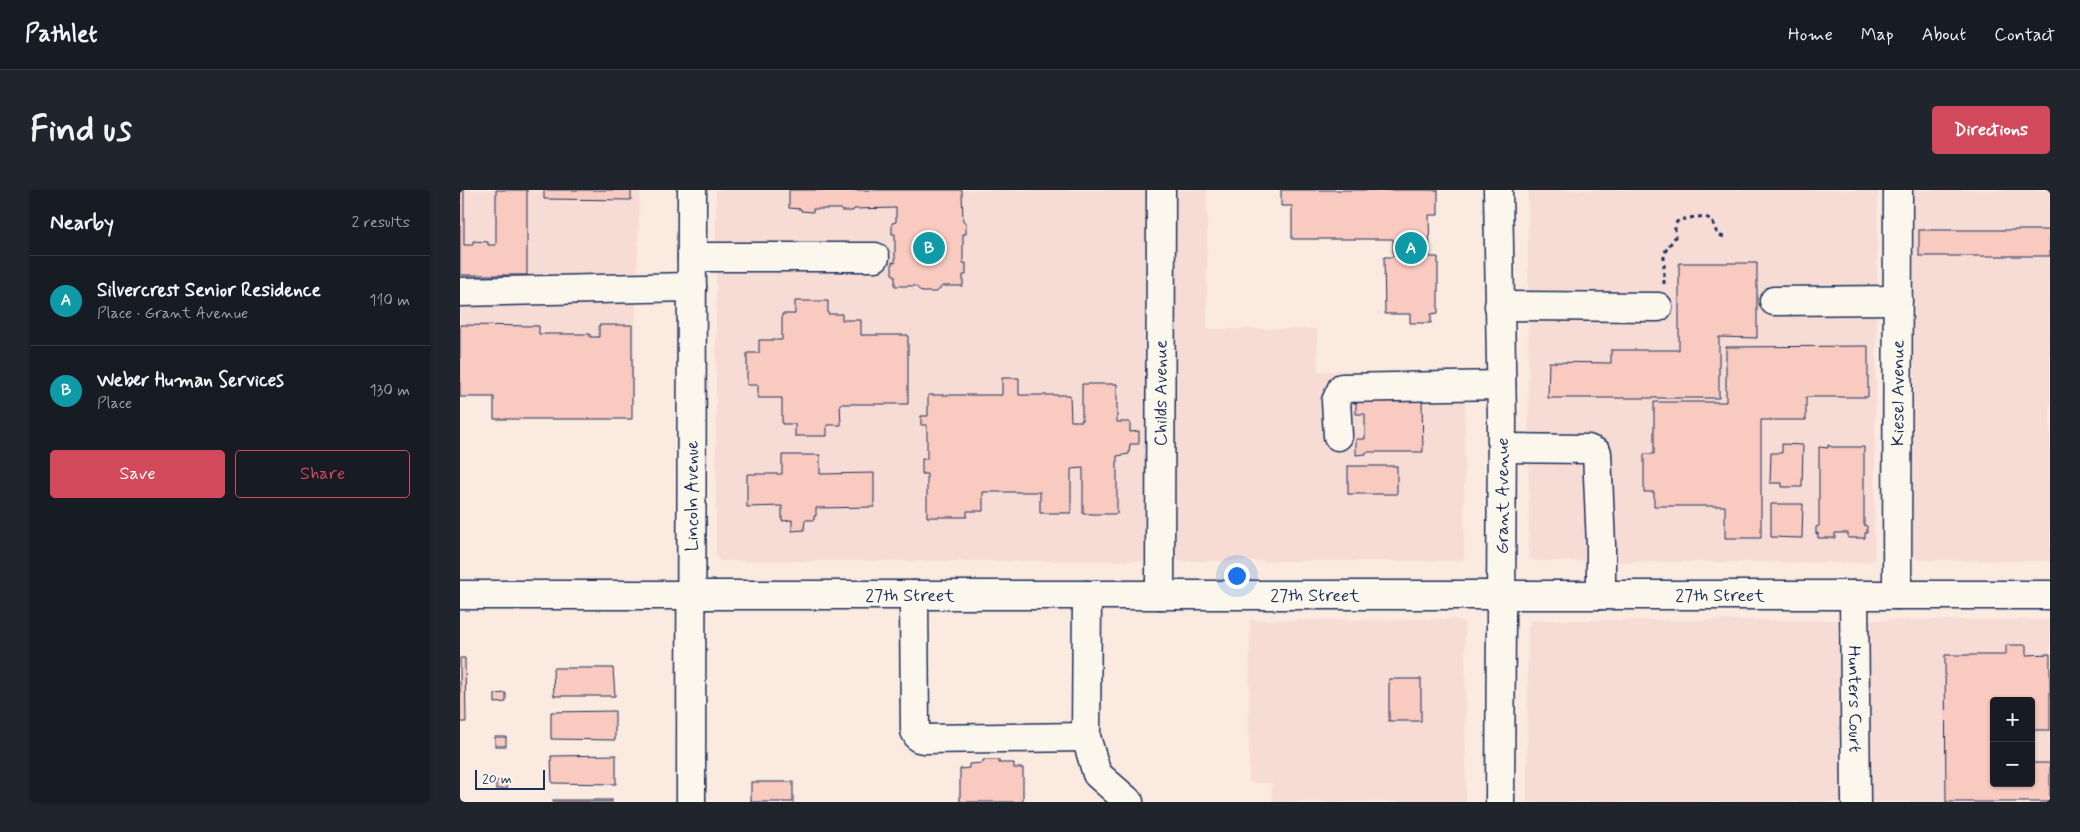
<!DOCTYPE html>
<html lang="en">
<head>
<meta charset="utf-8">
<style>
  body { margin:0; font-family:Mynerve,sans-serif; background:#20242c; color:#f1f3f6 }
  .controls { position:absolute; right:15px; bottom:15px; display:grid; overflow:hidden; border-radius:5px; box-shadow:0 1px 4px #0004 }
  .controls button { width:45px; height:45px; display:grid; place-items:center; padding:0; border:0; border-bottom:1px solid #363941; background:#171b24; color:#f1f3f6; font:25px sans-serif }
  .scale { position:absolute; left:15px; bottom:12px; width:70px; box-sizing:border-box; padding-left:5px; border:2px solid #1b2f5e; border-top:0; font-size:14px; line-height:18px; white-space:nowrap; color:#1b2f5e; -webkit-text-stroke:4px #fbf7ec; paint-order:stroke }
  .you { position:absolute; left:776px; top:385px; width:18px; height:18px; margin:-12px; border:4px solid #fff; border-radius:50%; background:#1a73e8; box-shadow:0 0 0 8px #1a73e833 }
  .badge { display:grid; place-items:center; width:32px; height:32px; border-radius:50%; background:#d1495b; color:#fff; font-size:16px; font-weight:700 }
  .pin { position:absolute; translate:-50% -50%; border:2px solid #fff; box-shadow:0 1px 5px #0006 }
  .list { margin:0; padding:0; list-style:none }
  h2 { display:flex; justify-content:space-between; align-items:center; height:65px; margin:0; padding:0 20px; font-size:21px }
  h2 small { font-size:16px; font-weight:400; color:#9ea1a6 }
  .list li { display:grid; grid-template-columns:32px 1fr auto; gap:15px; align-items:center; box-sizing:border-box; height:90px; padding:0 20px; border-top:1px solid #363941 }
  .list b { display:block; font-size:19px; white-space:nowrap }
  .list p { margin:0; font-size:16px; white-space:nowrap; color:#9ea1a6 }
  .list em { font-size:16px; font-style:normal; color:#9ea1a6 }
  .actions { display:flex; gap:10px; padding:15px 20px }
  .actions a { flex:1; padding:11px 0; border:1px solid #d1495b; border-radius:5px; text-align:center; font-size:18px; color:#d1495b }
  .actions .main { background:#d1495b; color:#fff }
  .map { position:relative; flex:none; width:1590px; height:612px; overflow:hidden; border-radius:5px }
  header { display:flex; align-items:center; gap:30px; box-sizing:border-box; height:70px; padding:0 25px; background:#171b24; border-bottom:1px solid #363941 }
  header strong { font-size:24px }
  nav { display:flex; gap:28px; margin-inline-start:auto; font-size:18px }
  .intro { display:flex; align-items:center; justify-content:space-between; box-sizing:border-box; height:120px; padding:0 30px }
  h1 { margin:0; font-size:35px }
  .button { padding:12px 22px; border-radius:5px; background:#d1495b; color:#fff; font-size:18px; font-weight:700 }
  main { display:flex; gap:30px; padding:0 30px }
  aside { flex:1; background:#171b24; border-radius:5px; box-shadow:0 1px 4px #0004 }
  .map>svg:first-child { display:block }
  .built { fill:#f6dcd4; fill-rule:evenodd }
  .building { fill:#f9cac0; stroke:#1b2f5e }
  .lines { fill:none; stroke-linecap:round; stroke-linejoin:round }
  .minor-casing { stroke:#1b2f5e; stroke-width:31 }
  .path { stroke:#1b2f5e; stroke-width:3; stroke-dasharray:4 4; stroke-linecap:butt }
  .minor { stroke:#fbf7ec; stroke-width:28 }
  .labels { text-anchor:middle; stroke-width:5; stroke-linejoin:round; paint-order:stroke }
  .street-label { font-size:18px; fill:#1b2f5e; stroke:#fbf7ec }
</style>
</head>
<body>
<header>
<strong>Pathlet</strong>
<nav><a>Home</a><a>Map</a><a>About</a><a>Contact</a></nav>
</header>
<div class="intro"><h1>Find us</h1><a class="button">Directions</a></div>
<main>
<aside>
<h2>Nearby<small>2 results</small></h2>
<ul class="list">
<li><span class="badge" style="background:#0f9aa8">A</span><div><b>Silvercrest Senior Residence</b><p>Place · Grant Avenue</p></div><em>110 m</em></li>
<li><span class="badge" style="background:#0f9aa8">B</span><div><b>Weber Human Services</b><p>Place</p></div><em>130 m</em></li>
</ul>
<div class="actions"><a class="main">Save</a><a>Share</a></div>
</aside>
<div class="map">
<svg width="1590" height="612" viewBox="0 0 1590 612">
  <rect width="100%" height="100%" fill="#faeadf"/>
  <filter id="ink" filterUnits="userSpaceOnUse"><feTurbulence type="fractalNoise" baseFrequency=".02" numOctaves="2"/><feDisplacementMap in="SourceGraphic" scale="10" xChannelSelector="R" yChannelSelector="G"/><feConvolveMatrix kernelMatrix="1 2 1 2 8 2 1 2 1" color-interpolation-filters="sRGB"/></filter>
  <g filter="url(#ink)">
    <g class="built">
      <path d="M0,0h180l-8,229h-138v-22h-34z"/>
      <path d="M256,0h491v139h110l1,42 147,2 -1,185 -7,3h-737l-4,-5z"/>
      <path d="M1068,0h350l-4,370 -10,3 -329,-2 -6,-3z"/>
      <path d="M1454,0h136v371l-128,-1h-5l-4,-6z"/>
      <path d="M996,429l7,3 2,5 1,175h-194v-19h-23l1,-163z"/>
      <path d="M1072,430h518v182h-523l1,-175zM1534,511h37v82h-37z"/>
    </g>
    <g class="building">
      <path d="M0,0h4v55h9v-4l15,1v3h8v-55h31v85h-67z"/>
      <path d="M84,0h87v10l-87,-1z"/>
      <path d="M329,0h173l1,32h3v12h-3v29h3v12h-3v11h-21l-5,6h-15l-7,-6h-20v-11l-3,-1v-12l3,1v-29h-3v-11l4,-1v-14l-42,1 -1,2h-12v-2h-28v3l-12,-1v-2l-12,-1z"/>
      <path d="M821,0h157v25h-9l1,42h8v56l-7,1v9h-21v-9h-25l-1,-57h9v-18h-101v-33h-11z"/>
      <rect x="1459" y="40" width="131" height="26"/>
      <path d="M1219,73h78v75l-38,-1v61h-171l1,-36 62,1v-13h68z"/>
      <path d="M335,111h33v13h14v6h19v15h47v69h-68l1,21h-14v11h-32v-12h-13v-26h-24v-13h-11v-32h12v-13h23v-26h13z"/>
      <path d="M0,135l79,1v8h51v3h9v-12h33v94h-138v-22h-34z"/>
      <path d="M1408,156v51h-62v23h-45v118h-36v-32h-71v-14h-10v-38h10v-52h72v-55z"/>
      <path d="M542,188h17v17h51l1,26h11v-37h35v38h13v10l9,-1v13h-9l-1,10 -12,2v58h-34v-46l-12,1v44h-31v-21h-57v19h-16v6h-40v-43h-5v-15h5v-34h-6v-9h7v-21h74z"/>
      <path d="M896,208l9,3h57l1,51h-57v2l-10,1v-16h9v-25h-9z"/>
      <path d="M1322,254l21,1 -1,42h-20v-4h-12l1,-30h11z"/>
      <path d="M1368,255l4,2h32v78l3,1v7h-2v5h-17v-5h-13v5h-17v-5l-2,1v-7l3,-1v-79l9,1z"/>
      <path d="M322,265h38v19l54,-1v34l-58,1v8h-2v4h-9l-1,10 -12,1v-11l-10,1v-15l-35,1v-33h35z"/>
      <rect x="888" y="276" width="49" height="28"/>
      <path d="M1311,314h32l-1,34 -31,-1z"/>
      <path d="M1546,455h20v10l24,-1v76h-19v-29h-37v82h37v-20h19v39h-104l-1,-147h61z"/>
      <path d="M0,468h5l1,64h-6z"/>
      <path d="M93,478h60l2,28h-61z"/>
      <rect x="929" y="489" width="32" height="42"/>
      <path d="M46,503v9l-11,1v-9z"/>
      <path d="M155,521v29l-64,-1v-27z"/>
      <rect x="35" y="547" width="11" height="9"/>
      <path d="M156,565v29l-64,-1 -1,-27z"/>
      <path d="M523,570h16v3h15v5h9v34h-63v-33l9,-1v-4l14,-1z"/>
      <path d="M46,590l1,9h-11v-8z"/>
      <rect x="291" y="592" width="42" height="20"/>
      <rect x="93" y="610" width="59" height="2"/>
    </g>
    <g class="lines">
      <g class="minor-casing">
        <g id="minor">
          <path d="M1038,0l4,230 -2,382"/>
          <path d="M232,67h183"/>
          <path d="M0,102l232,-5"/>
          <path d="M1314,111l124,-1"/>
          <path d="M1039,116l159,1"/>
          <path d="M878,246l-2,-35 6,-13 159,-3"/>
          <path d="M1042,258l86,1 9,4 4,92v50"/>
          <path id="s1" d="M0,405h1590"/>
          <path d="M454,405l1,136 4,7 4,1 163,-2 1,-142"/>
          <path id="s2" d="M700,405l1,-405"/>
          <path id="s3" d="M1394,405l2,207"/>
          <path id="s4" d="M1437,405l1,-405"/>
          <path d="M626,547l11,37 32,28"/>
          <path id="s5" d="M231,612l1,-612"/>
        </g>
      </g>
      <path class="path" d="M1204,94v-28l2,-6 9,-13v-13l4,-4c7,-1 17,-4 25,-3 15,2 6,19 22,20"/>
      <use href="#minor" class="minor"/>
    </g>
  </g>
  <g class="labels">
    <g class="street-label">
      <text dy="6" stroke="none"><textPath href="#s2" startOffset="202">Childs Avenue</textPath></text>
      <text dy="6" stroke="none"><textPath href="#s4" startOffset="202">Kiesel Avenue</textPath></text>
      <text dy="6" stroke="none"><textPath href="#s5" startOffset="306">Lincoln Avenue</textPath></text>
      <text transform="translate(1042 306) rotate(-90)" y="6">Grant Avenue</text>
      <text dy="6" stroke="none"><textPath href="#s1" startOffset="450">27th Street</textPath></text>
      <text dy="6" stroke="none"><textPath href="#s1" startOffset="855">27th Street</textPath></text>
      <text dy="6" stroke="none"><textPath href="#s1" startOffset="1260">27th Street</textPath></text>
      <text dy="6" stroke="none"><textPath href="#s3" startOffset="104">Hunters Court</textPath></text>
    </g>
  </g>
</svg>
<div class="controls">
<button>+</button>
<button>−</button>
</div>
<div class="scale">20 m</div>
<div class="you"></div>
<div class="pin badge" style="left:951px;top:58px;background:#0f9aa8">A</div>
<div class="pin badge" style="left:469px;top:58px;background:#0f9aa8">B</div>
</div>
</main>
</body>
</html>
